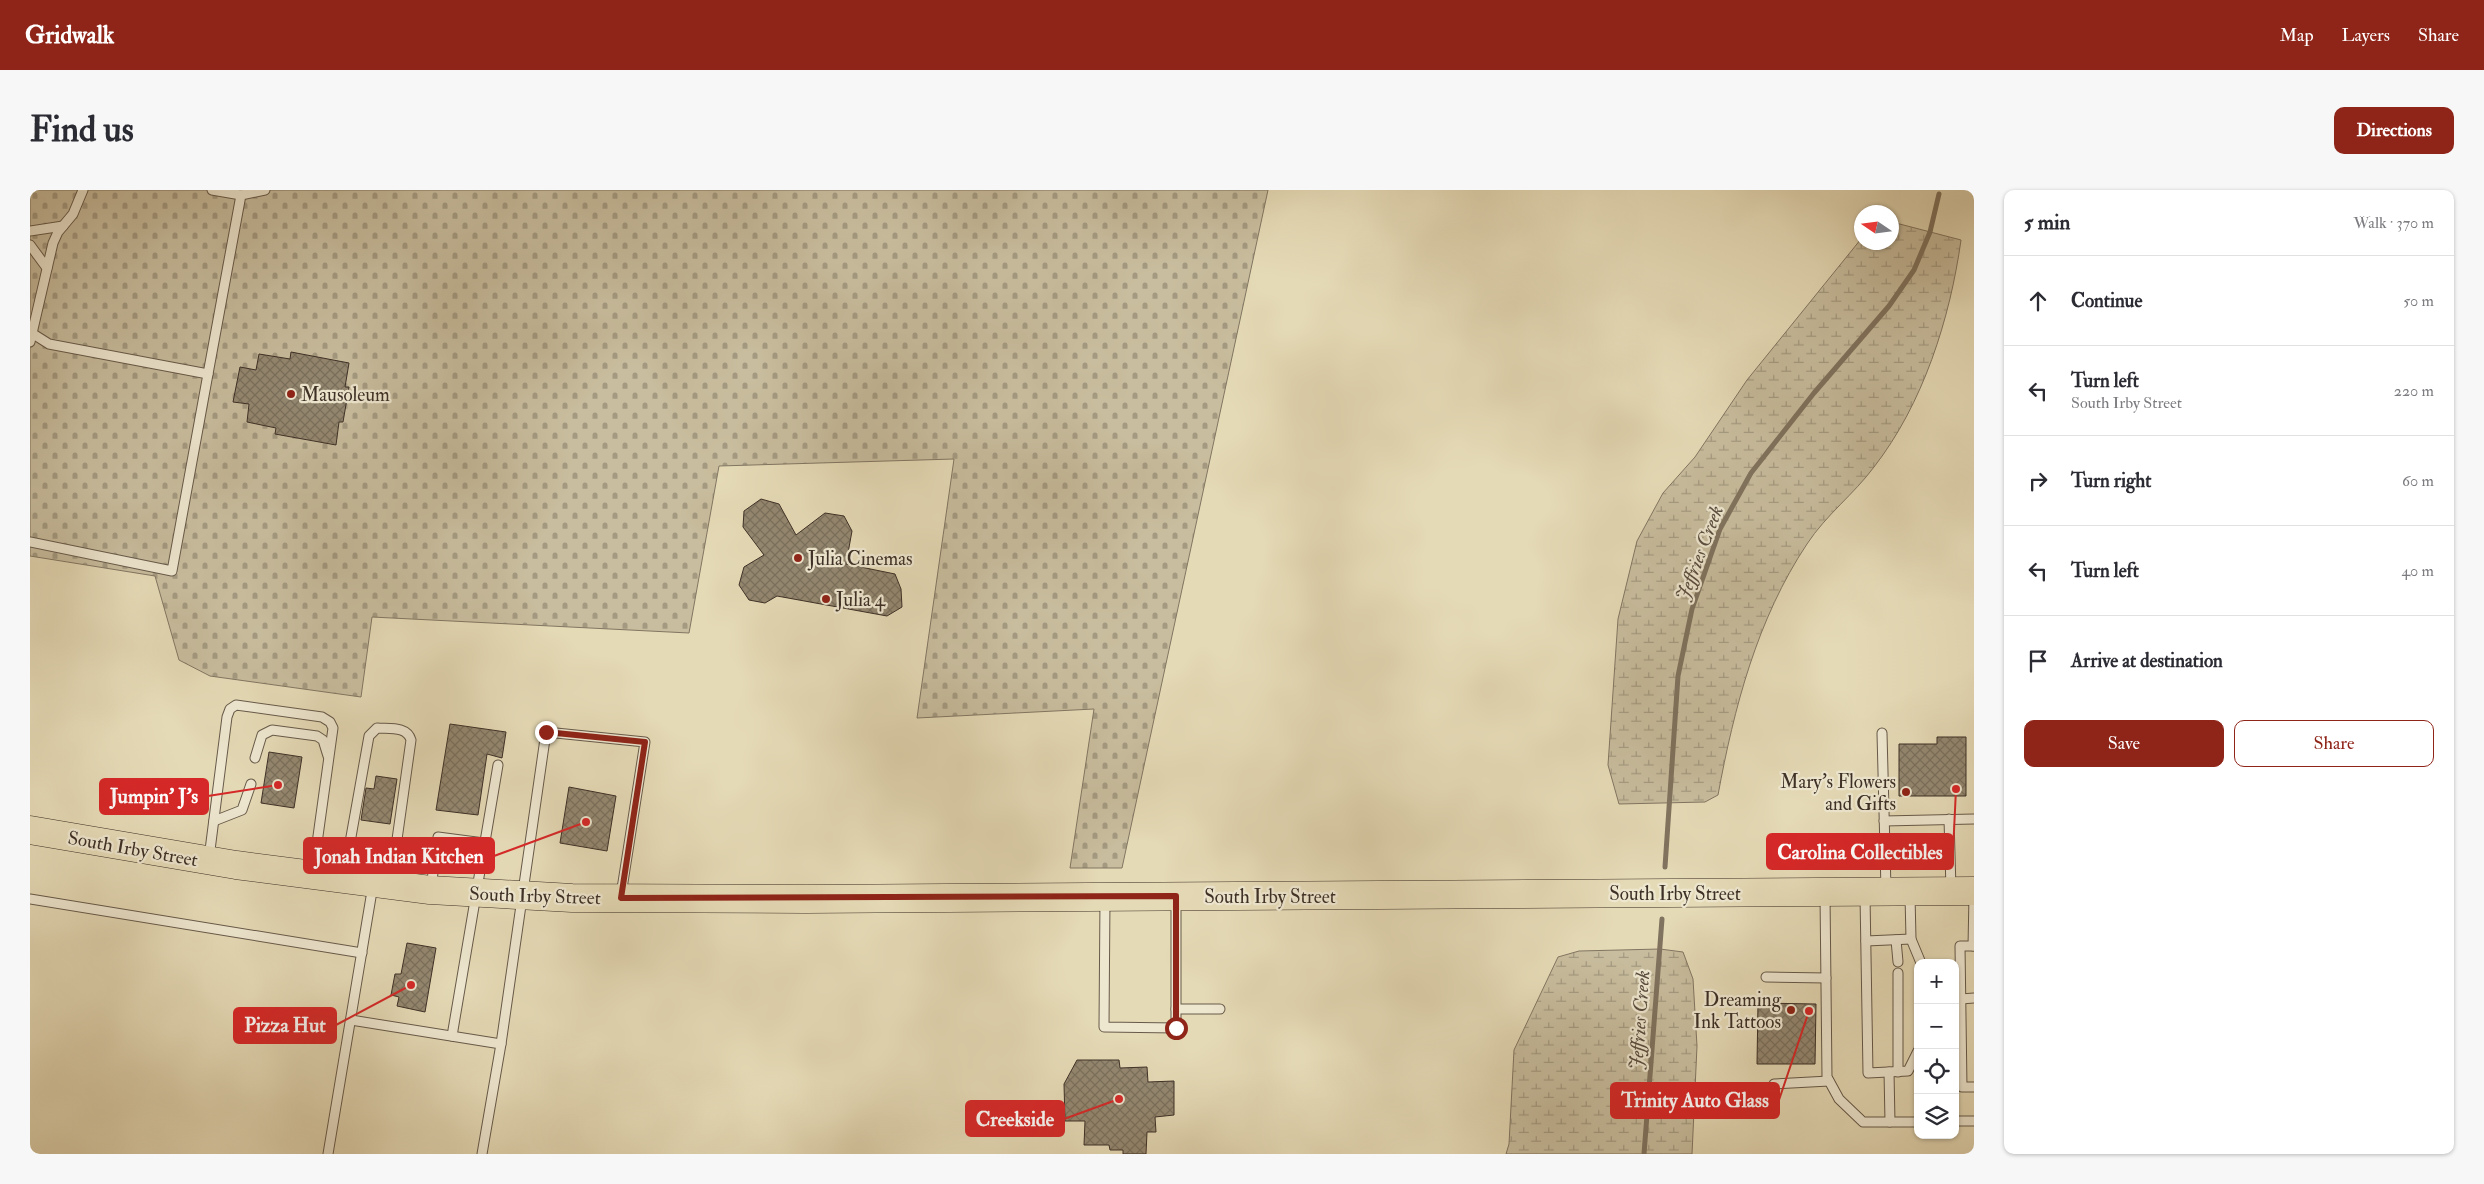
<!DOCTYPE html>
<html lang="en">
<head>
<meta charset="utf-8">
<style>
  body { margin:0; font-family:"IM FELL Double Pica",serif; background:#f7f7f7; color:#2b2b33 }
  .controls { position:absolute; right:15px; bottom:15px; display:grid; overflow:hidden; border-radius:10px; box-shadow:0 1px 4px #0004 }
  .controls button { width:45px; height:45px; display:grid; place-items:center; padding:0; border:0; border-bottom:1px solid #e1e1e2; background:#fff; color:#2b2b33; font:25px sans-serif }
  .compass { position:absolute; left:1824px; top:15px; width:45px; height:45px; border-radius:50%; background:#fff; box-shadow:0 1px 4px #0004; rotate:283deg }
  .stop { position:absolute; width:15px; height:15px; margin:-11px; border:4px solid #8f2418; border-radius:50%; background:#fff }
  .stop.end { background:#8f2418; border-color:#fff; box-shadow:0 1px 5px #0008 }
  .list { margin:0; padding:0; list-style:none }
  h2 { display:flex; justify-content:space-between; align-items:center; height:65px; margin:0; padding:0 20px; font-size:21px }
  h2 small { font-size:16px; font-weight:400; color:#7c7c81 }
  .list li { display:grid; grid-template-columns:32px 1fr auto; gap:15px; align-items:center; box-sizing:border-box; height:90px; padding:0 20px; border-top:1px solid #e1e1e2 }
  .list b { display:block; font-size:19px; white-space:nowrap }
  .list p { margin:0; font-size:16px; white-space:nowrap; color:#7c7c81 }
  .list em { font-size:16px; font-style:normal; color:#7c7c81 }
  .actions { display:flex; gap:10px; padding:15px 20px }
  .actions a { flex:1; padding:11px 0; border:1px solid #8f2418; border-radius:10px; text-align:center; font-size:18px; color:#8f2418 }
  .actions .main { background:#8f2418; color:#fff }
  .icon { flex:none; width:28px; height:28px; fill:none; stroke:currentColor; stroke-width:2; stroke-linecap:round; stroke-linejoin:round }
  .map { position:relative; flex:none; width:1944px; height:964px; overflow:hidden; border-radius:10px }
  header { display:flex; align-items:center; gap:30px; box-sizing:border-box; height:70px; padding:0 25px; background:#8f2418; color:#fff }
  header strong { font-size:24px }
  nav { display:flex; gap:28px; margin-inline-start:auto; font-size:18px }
  .intro { display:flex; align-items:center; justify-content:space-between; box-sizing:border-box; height:120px; padding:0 30px }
  h1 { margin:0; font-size:35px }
  .button { padding:12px 22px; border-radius:10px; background:#8f2418; color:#fff; font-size:18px; font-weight:700 }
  main { display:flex; gap:30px; padding:0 30px }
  aside { flex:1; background:#fff; border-radius:10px; box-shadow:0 1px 4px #0004 }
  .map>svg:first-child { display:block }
  .wetland { fill:url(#wetland-marsh); stroke:#827662 }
  .cemetery { fill:url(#cemetery-stones); stroke:#827662 }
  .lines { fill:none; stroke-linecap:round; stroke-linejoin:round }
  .stream { stroke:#80735f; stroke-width:5 }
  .building { fill:url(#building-cross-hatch); stroke:#3d3026 }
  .lane-casing { stroke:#675a4a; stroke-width:11 }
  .primary-casing { stroke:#3d3026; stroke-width:29 }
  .lane { stroke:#eee7d0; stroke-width:9 }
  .primary { stroke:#e5dab6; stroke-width:28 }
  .route { stroke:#8f2418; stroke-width:6 }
  .poi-dot { fill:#8f2418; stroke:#eee7d0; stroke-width:2 }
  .labels { text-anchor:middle; stroke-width:4.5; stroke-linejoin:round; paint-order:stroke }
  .poi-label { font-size:19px; fill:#3d3026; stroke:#eee7d0; text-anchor:start }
  .street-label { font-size:19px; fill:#3d3026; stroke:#eee7d0 }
  .water-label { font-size:20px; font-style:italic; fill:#594c3e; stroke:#eee7d0 }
  .leader { fill:none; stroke:#d62828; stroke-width:2 }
  .callout-dot { fill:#d62828; stroke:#eee7d0; stroke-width:2 }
  .callout { fill:#d62828; stroke:#d62828; stroke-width:2 }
  .callout-label { font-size:20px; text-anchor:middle; font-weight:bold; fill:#fff }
</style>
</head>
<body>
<header>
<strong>Gridwalk</strong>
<nav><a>Map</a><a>Layers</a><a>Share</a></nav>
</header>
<div class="intro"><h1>Find us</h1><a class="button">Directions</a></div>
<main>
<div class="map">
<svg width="1944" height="964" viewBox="0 0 1944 964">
  <defs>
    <pattern id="wetland-marsh" width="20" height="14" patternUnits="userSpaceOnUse" patternTransform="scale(1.25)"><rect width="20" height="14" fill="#c8bd9e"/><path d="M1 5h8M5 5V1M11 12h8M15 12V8" fill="none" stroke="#a49a81"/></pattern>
    <pattern id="cemetery-stones" width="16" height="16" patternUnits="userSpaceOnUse" patternTransform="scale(1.25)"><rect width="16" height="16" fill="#c8bd9e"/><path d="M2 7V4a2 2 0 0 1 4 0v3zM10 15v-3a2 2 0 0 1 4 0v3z" fill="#a49a81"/></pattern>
    <pattern id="building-cross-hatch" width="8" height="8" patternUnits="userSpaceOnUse" patternTransform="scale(1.25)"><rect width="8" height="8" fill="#948871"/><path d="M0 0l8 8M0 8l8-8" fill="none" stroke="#7a705d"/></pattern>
  </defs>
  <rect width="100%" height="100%" fill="#e5dab6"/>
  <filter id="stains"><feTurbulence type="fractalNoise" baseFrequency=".004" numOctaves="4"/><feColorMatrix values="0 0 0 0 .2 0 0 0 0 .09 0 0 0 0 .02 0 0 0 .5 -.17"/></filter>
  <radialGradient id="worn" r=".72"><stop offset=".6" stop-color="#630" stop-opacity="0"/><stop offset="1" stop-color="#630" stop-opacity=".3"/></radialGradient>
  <g class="wetland">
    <path d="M1862,32l69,18c-11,79 -38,164 -87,227 -20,27 -48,48 -67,77 -50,75 -73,164 -89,251l-13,7 -86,2 -11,-39 10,-146 19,-78 26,-48 32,-36 52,-77 114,-141 1,3h30z"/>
    <path d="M1630,759l23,3 10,27 4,67 -5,108h-186l3,-10 5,-94 44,-93 21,-6z"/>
  </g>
  <path class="cemetery" d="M0,0h1238l-146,678h-52l24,-159 -177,9 37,-259 -235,7 -30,167 -317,-16 -11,80 -151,-21 -31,-16 -24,-84 -125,-20z"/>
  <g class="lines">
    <g class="stream">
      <path d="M1635,677l13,-191 14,-67 28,-80 31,-56 63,-80 75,-87 25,-36 16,-38 9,-38"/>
      <path d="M1614,964l18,-235"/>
    </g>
  </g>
  <g class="building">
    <path d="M261,162l58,11 -4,24h4l-6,35h-4l-3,23 -61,-11 1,-6 -29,-6 2,-18 -16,-2 7,-35 16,3 3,-16 31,5z"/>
    <path d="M731,309l18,5 17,31 29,-22 19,3 8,15 -6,33 49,10 6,15 1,18 -15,9 -110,-20 -12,7 -16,-3 -10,-15 5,-18 20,-12 -21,-28 1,-16z"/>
    <path d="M420,534l56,8 -4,26 -15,-4 -9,61 -42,-5z"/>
    <path d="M1907,547h29v59h-67v-52h38z"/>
    <path d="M239,562l33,5 -8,51 -33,-5z"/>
    <path d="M346,586l21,3 -7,45 -29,-4 5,-32 8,1z"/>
    <path d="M539,597l47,9 -9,55 -47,-8z"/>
    <path d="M377,753l29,5 -11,64 -28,-6 2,-9 -8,-2 4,-21h6z"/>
    <path d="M1728,813l58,1 -1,60h-58z"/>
    <path d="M1047,870h42l1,8 27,-1 1,15 26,-1v34l-19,2 1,15h-9l-1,22h-23v-4h-13l-1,-5h-25l1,-24h-20l-1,-37z"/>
  </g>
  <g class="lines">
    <g class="lane-casing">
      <g id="lane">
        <path d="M182,0l29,5"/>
        <path d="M0,41l33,-5"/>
        <path d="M0,55l17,23"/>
        <path d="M0,142l19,12 159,30 33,-179 24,-5"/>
        <path d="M0,152l23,-99 5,-11 15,-18 10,-24"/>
        <path d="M0,352l142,29 36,-197"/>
        <path d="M1852,543l4,156"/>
        <path d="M225,568l7,-23 10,-5 45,6 6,4 5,16"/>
        <path d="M1919,629l2,70"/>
        <path d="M184,631l28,-11 9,-26"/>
        <path d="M1854,631l90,-2"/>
        <path d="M179,668l18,-141 3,-8 6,-4 86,12 8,5 3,6 -20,144"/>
        <path d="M314,686l25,-140 8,-8c13,1 30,-2 34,12l-20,142"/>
        <path d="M401,697l7,-50 46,6"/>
        <path d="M1795,705l2,182 12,22 24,23h55"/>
        <path d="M1880,705l1,44 10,24"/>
        <path d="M1835,706l3,177 40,-2 10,-20"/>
        <path d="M0,709l332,54"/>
        <path d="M1075,709l-1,128 72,1v-129"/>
        <path d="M1866,750l2,22"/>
        <path d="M1836,751l45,-2"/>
        <path d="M1943,756l1,-51"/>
        <path d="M1944,756h-14l2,141h12"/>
        <path d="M1868,783v99"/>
        <path d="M1736,787l60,1"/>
        <path d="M1931,809l13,-1"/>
        <path d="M1146,819h44"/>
        <path d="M321,830l150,24"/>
        <path d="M422,846l46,-271"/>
        <path d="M1859,882l1,50"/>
        <path d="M1744,894l55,-3"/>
        <path d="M1925,931h19"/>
        <path d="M298,964l45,-269"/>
        <path d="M452,964l19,-110 45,-312 99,10 -24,153"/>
      </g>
    </g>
    <g class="primary-casing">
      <path id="primary" d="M0,640l206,35 194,25 142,8 234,1 1168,-8"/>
    </g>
    <use href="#lane" class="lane"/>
    <use href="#primary" class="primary"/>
  </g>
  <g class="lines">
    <path class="route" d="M516,542l99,10 -24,156 555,-2v132"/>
  </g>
  <g class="poi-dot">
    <circle cx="261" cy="204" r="5"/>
    <circle cx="768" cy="368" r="5"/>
    <circle cx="796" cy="409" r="5"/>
    <circle cx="1876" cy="602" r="5"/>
    <circle cx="1761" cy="820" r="5"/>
  </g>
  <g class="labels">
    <g class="poi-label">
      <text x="271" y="211">Mausoleum</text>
      <text x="778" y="375">Julia Cinemas</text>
      <text x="806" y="416">Julia 4</text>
      <text x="1866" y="598" text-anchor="end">Mary's Flowers<tspan x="1866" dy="22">and Gifts</tspan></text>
      <text x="1751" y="816" text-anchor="end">Dreaming<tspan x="1751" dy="22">Ink Tattoos</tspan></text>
    </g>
    <g class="street-label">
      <text transform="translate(103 658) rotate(10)" y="7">South Irby Street</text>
      <text x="1645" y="710">South Irby Street</text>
      <text transform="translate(505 705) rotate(2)" y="7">South Irby Street</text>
      <text x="1240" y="713">South Irby Street</text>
    </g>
    <g class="water-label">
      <text transform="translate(1669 363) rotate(-69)" y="7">Jeffries Creek</text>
      <text transform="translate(1609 830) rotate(-86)" y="7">Jeffries Creek</text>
    </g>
  </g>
  <path class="leader" d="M248 595L178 606M1926 599L1923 662M556 632L464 666M381 795L306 835M1779 821L1749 910M1089 909L1034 929"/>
  <g class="callout-dot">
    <circle cx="248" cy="595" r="5"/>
    <circle cx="1926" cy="599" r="5"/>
    <circle cx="556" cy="632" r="5"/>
    <circle cx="381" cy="795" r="5"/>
    <circle cx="1779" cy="821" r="5"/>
    <circle cx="1089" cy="909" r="5"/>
  </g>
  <g class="callout">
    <rect x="70" y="589" width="108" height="35" rx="5"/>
    <rect x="1737" y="644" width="186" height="35" rx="5"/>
    <rect x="274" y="648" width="190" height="35" rx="5"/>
    <rect x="204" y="818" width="102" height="35" rx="5"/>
    <rect x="1581" y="893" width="168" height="35" rx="5"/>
    <rect x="936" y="911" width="98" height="35" rx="5"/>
  </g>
  <g class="callout-label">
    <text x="124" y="613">Jumpin' J's</text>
    <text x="1830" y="669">Carolina Collectibles</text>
    <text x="369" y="673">Jonah Indian Kitchen</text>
    <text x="255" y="842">Pizza Hut</text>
    <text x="1665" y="917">Trinity Auto Glass</text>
    <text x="985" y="936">Creekside</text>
  </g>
  <rect width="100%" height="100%" filter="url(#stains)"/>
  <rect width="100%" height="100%" fill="url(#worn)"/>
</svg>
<div class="controls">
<button>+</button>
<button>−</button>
<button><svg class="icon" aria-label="locate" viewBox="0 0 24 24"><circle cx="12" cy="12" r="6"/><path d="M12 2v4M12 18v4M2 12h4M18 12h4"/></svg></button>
<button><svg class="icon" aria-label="layers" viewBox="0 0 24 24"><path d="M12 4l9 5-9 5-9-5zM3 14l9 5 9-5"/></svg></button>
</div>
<svg class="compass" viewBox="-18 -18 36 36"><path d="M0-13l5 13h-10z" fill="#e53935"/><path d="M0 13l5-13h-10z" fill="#7c7c81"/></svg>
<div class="stop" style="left:1146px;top:838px"></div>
<div class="stop end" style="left:516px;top:542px"></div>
</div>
<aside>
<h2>5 min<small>Walk · 370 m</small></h2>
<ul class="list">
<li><svg class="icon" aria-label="ahead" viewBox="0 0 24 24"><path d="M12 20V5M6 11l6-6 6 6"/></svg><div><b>Continue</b></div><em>50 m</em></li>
<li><svg class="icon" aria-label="left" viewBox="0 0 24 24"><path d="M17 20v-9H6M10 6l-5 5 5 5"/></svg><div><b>Turn left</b><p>South Irby Street</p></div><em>220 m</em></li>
<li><svg class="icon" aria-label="right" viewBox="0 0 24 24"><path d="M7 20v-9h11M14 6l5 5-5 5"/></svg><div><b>Turn right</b></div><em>60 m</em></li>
<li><svg class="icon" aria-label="left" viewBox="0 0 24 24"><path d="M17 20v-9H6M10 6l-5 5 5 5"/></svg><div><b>Turn left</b></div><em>40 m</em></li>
<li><svg class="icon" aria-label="arrive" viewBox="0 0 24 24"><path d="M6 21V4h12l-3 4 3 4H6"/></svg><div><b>Arrive at destination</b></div></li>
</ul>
<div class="actions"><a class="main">Save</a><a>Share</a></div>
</aside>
</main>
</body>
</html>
